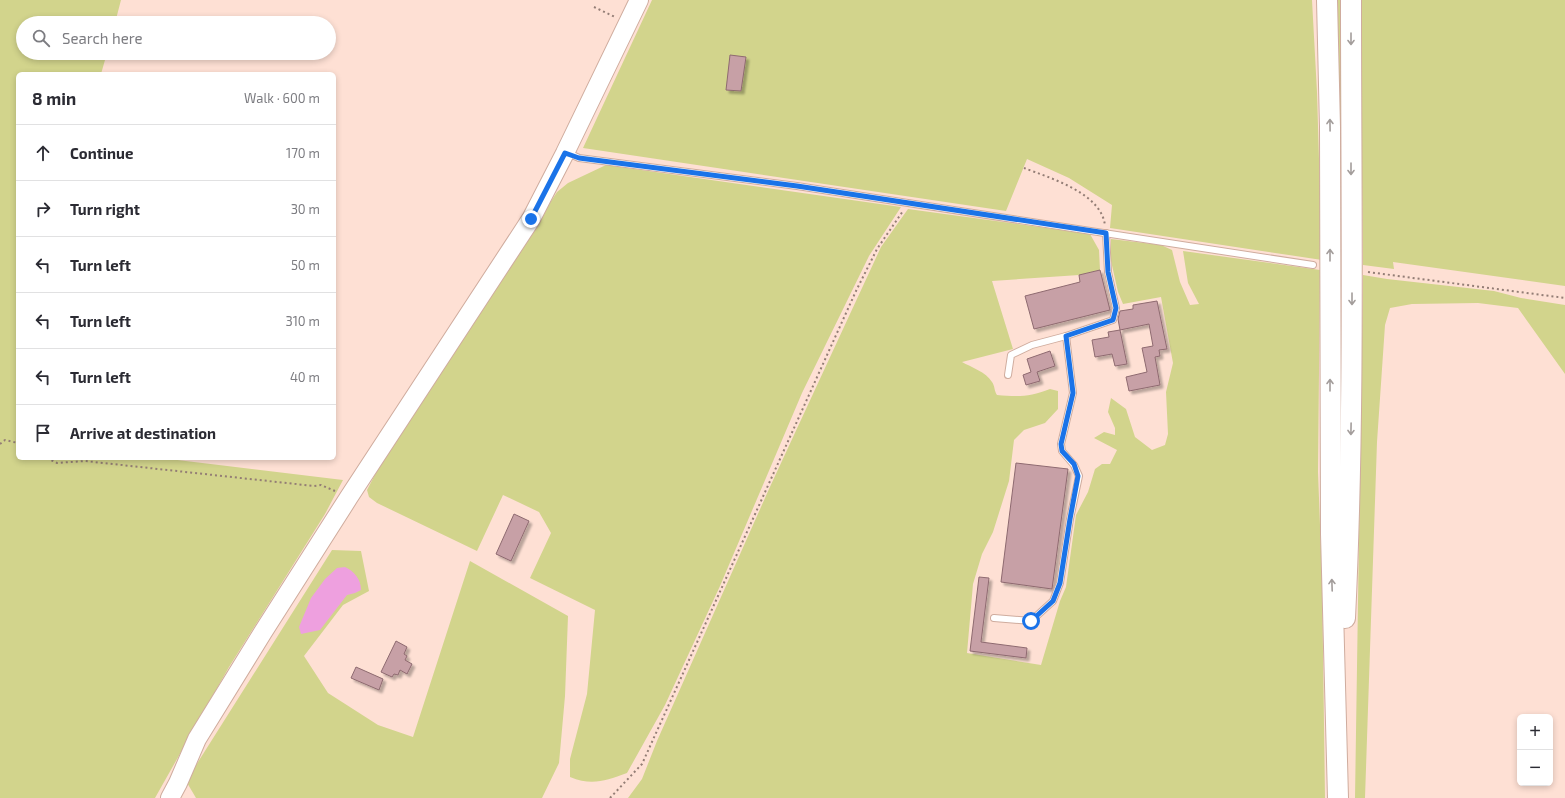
<!DOCTYPE html>
<html lang="en">
<head>
<meta charset="utf-8">
<style>
  body { margin:0; font-family:"Exo 2",sans-serif; background:#f2f2f3; color:#2b2b33 }
  .controls { position:absolute; right:12px; bottom:12px; display:grid; overflow:hidden; border-radius:6px; box-shadow:0 2px 6px #0003 }
  .controls button { width:36px; height:36px; display:grid; place-items:center; padding:0; border:0; border-bottom:1px solid #e1e1e2; background:#fff; color:#2b2b33; font:20px sans-serif }
  .stop { position:absolute; width:12px; height:12px; margin:-9px; border:3px solid #1a73e8; border-radius:50%; background:#fff }
  .stop.end { background:#1a73e8; border-color:#fff; box-shadow:0 1px 4px #0008 }
  .list { margin:0; padding:0; list-style:none }
  h2 { display:flex; justify-content:space-between; align-items:center; height:52px; margin:0; padding:0 16px; font-size:17px }
  h2 small { font-size:13px; font-weight:400; color:#7c7c81 }
  .list li { display:grid; grid-template-columns:26px 1fr auto; gap:12px; align-items:center; box-sizing:border-box; height:56px; padding:0 16px; border-top:1px solid #e1e1e2 }
  .list b { display:block; font-size:15px; white-space:nowrap }
  .list em { font-size:13px; font-style:normal; color:#7c7c81 }
  .icon { flex:none; width:22px; height:22px; fill:none; stroke:currentColor; stroke-width:2; stroke-linecap:round; stroke-linejoin:round }
  .map { position:relative; flex:none; width:1565px; height:798px; overflow:hidden }
  .search { position:absolute; background:#fff; box-shadow:0 2px 6px #0003; left:16px; top:16px; width:320px; height:44px; display:flex; align-items:center; gap:10px; box-sizing:border-box; padding:0 14px; border-radius:22px; color:#7c7c81; font-size:15px }
  .panel { position:absolute; background:#fff; box-shadow:0 2px 6px #0003; left:16px; top:72px; width:320px; height:388px; border-radius:6px }
  .map>svg:first-child { display:block }
  .green { fill:#d2d48c }
  .water { fill:#eea0df }
  .building { fill:#c7a0a6; stroke:#8e6a70; filter:url(#shadow) }
  .lines { fill:none; stroke-linecap:round; stroke-linejoin:round }
  .service-casing { stroke:#cfac9e; stroke-width:8 }
  .secondary-casing { stroke:#cfac9e; stroke-width:20 }
  .primary-casing { stroke:#cfac9e; stroke-width:22 }
  .path { stroke:#937d75; stroke-width:2; stroke-dasharray:2 3; stroke-linecap:butt }
  .service { stroke:#fff; stroke-width:6 }
  .secondary { stroke:#fff; stroke-width:18 }
  .primary { stroke:#fff; stroke-width:20 }
  .oneway { stroke:#a39d9b }
  .route { stroke:#1a73e8; stroke-width:5 }
</style>
</head>
<body>
<div class="map">
<svg width="1565" height="798" viewBox="0 0 1565 798">
  <defs>
    <filter id="shadow"><feDropShadow dx="3" dy="3" stdDeviation="1" flood-color="#0004"/></filter>
  </defs>
  <rect width="100%" height="100%" fill="#fee0d4"/>
  <g class="green">
    <path d="M0,0h121l-6,23h-92v30h84l-6,21h-83v384h143l182,22 -18,34 -96,153 -74,131h-155z"/>
    <path d="M652,0h660l5,92 5,168 -212,-32 2,-23 -43,-27 -42,-19 -21,52 -423,-63z"/>
    <path d="M1333,0h10l2,342h-6z"/>
    <path d="M1360,0h205v286l-172,-24 1,7 -31,-4z"/>
    <path d="M606,165l295,42 -32,49 -67,137 -82,193 -55,119 -38,68c-22,8 -35,13 -57,4v-18l17,-65 8,-84 -65,-32 21,-45 -12,-21 -36,-17 -26,56 -100,-48 -8,-6 -2,-7 13,-25 177,-273 11,-9z"/>
    <path d="M908,209l182,25 9,16 1,20 -21,5 -87,6 21,68 -51,13c9,5 24,10 30,20 3,4 2,9 5,13 21,2 33,2 53,-6l8,2v18l-13,14 -21,7 -10,10 -5,41 -16,51 -11,22 -9,30 -6,69 74,12 19,-64 6,-14 10,-72 12,-23 7,-23 7,-5h8l7,-14 -23,-12 10,-6 11,3v-7l-7,-16 3,-14 15,11 9,28 17,13 13,-5 3,-11 -2,-42 7,-29 -12,-66 -38,7 -5,-12 -7,-31v-22l50,6 11,5 8,32 10,23 9,-1 -11,-21 -5,-32 137,19 -2,202 4,106 3,220h-697l14,-19 15,-38 112,-252 112,-242z"/>
    <path d="M1363,275l24,4 107,12 27,7 44,7v69l-47,-66 -40,-5 -66,1 -22,4 -5,17 -8,117 -12,356h-10z"/>
    <path d="M332,550l29,1 8,40 -26,14 -39,51 24,37 50,32 35,12 57,-176 98,55 -3,80 -6,67 -17,35h-346l-10,-17z"/>
  </g>
  <path class="water" d="M345,567c9,4 16,12 16,23l-6,3 -8,2 -27,35 -19,4 -2,-7 12,-29 14,-19 12,-11z"/>
  <g class="building">
    <path d="M730,55l16,2 -5,34 -15,-1z"/>
    <path d="M1100,270l10,40 -76,19 -9,-33 55,-14 -1,-7z"/>
    <path d="M1157,301l10,48 -8,1 1,6 -5,1 5,28 -31,6 -3,-14 21,-5 -5,-24 11,-2 -4,-22 -29,6 -2,-11 2,-8 13,-2v-4z"/>
    <path d="M1120,330l7,34 -12,2 -3,-12 -17,3 -3,-17 17,-3 -1,-5z"/>
    <path d="M1050,351l5,15 -18,6 3,9 -14,4 -3,-10 8,-3 -4,-13z"/>
    <path d="M1016,463l52,6 -16,120 -51,-7z"/>
    <path d="M514,514l15,7 -18,40 -15,-7z"/>
    <path d="M979,577l10,1 -8,64 46,6 -1,10 -56,-7z"/>
    <path d="M396,641l11,6 -3,7 3,2 -2,4 7,4 -5,10 -7,-4 -2,5 -4,-1 -2,3 -11,-5z"/>
    <path d="M356,667l27,12 -4,11 -28,-12z"/>
  </g>
  <g class="lines">
    <g class="service-casing">
      <g id="service">
        <path d="M568,153l11,5 218,28 516,79"/>
        <path d="M1008,375l3,-20 21,-10 34,-9 47,-16 3,-12 -8,-36 -2,-39"/>
        <path d="M994,618l37,3 22,-20 7,-18 10,-64 9,-43 -5,-11 -12,-14 -1,-7 12,-51 -7,-57"/>
      </g>
    </g>
    <g class="secondary-casing">
      <path id="secondary" d="M170,798l8,-15 19,-44 66,-107 86,-135 182,-278 34,-66 74,-153"/>
    </g>
    <g class="primary-casing">
      <g id="primary">
        <path d="M1327,0l3,127 1,407 7,264"/>
        <path d="M1345,618c10,-206 6,-412 6,-618"/>
      </g>
    </g>
    <g class="path">
      <path d="M594,7l21,10"/>
      <path d="M1024,168c26,10 78,25 81,58"/>
      <path d="M1368,272l197,26"/>
      <path d="M0,444l5,-4 13,3"/>
      <path d="M47,458l10,5 28,-2 229,25 7,-1 14,6"/>
      <path d="M610,798l32,-34 214,-473 21,-42 26,-38"/>
    </g>
    <use href="#service" class="service"/>
    <use href="#secondary" class="secondary"/>
    <use href="#primary" class="primary"/>
  </g>
  <defs><path id="oneway-shaft" d="M-6 0H5M1.5-3L5.5 0L1.5 3" fill="none" stroke-width="1.6" stroke-linecap="round" stroke-linejoin="round"/></defs>
  <g class="oneway">
    <use href="#oneway-shaft" transform="translate(1351 39) rotate(90)"/>
    <use href="#oneway-shaft" transform="translate(1330 125) rotate(-91)"/>
    <use href="#oneway-shaft" transform="translate(1351 169) rotate(90)"/>
    <use href="#oneway-shaft" transform="translate(1330 255) rotate(-90)"/>
    <use href="#oneway-shaft" transform="translate(1352 299) rotate(90)"/>
    <use href="#oneway-shaft" transform="translate(1330 385) rotate(-90)"/>
    <use href="#oneway-shaft" transform="translate(1351 429) rotate(91)"/>
    <use href="#oneway-shaft" transform="translate(1332 585) rotate(-92)"/>
  </g>
  <g class="lines">
    <path class="route" d="M531,219l34,-66 14,5 218,28 309,47 2,39 8,36 -3,12 -47,16 7,57 -12,51 1,7 12,13 4,12 -8,43 -10,64 -7,18 -22,20"/>
  </g>
</svg>
<div class="controls">
<button>+</button>
<button>−</button>
</div>
<div class="stop" style="left:1031px;top:621px"></div>
<div class="stop end" style="left:531px;top:219px"></div>
<div class="search"><svg class="icon" aria-label="search" viewBox="0 0 24 24"><circle cx="10" cy="10" r="6"/><path d="M15 15l6 6"/></svg>Search here</div>
<section class="panel">
<h2>8 min<small>Walk · 600 m</small></h2>
<ul class="list">
<li><svg class="icon" aria-label="ahead" viewBox="0 0 24 24"><path d="M12 20V5M6 11l6-6 6 6"/></svg><div><b>Continue</b></div><em>170 m</em></li>
<li><svg class="icon" aria-label="right" viewBox="0 0 24 24"><path d="M7 20v-9h11M14 6l5 5-5 5"/></svg><div><b>Turn right</b></div><em>30 m</em></li>
<li><svg class="icon" aria-label="left" viewBox="0 0 24 24"><path d="M17 20v-9H6M10 6l-5 5 5 5"/></svg><div><b>Turn left</b></div><em>50 m</em></li>
<li><svg class="icon" aria-label="left" viewBox="0 0 24 24"><path d="M17 20v-9H6M10 6l-5 5 5 5"/></svg><div><b>Turn left</b></div><em>310 m</em></li>
<li><svg class="icon" aria-label="left" viewBox="0 0 24 24"><path d="M17 20v-9H6M10 6l-5 5 5 5"/></svg><div><b>Turn left</b></div><em>40 m</em></li>
<li><svg class="icon" aria-label="arrive" viewBox="0 0 24 24"><path d="M6 21V4h12l-3 4 3 4H6"/></svg><div><b>Arrive at destination</b></div></li>
</ul>
</section>
</div>
</body>
</html>
